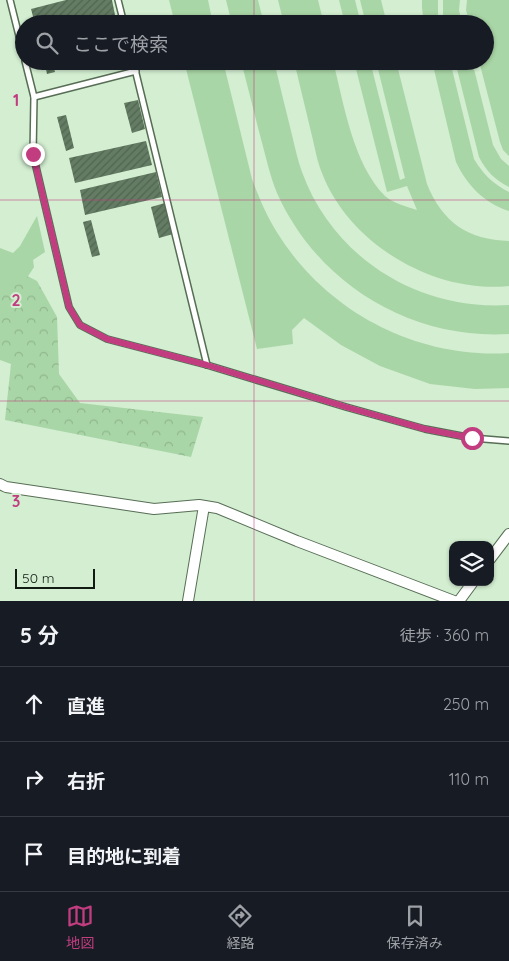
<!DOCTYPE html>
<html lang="ja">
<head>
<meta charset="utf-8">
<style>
  body { margin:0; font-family:Quicksand,"Noto Sans JP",sans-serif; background:#242831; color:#f1f3f6 }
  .controls { position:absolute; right:15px; bottom:15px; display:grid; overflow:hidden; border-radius:10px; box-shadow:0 1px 4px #0004 }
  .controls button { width:45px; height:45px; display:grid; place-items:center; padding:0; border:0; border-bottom:1px solid #363941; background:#171b24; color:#f1f3f6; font:25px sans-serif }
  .scale { position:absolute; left:15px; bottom:12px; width:80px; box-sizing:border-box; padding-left:5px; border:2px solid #121b12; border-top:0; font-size:14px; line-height:18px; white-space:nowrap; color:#121b12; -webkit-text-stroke:4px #d3eed1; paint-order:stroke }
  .stop { position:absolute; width:15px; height:15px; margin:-11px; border:4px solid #c23d80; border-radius:50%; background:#fff }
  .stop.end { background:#c23d80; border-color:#fff; box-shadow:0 1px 5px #0008 }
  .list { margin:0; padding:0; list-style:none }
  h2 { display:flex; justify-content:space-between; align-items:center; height:65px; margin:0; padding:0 20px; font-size:21px }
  h2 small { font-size:16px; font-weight:400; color:#9ea1a6 }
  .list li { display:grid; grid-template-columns:32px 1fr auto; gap:15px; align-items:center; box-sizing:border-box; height:75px; padding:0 20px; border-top:1px solid #363941 }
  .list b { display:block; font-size:19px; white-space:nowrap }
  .list em { font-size:16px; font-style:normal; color:#9ea1a6 }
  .icon { flex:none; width:28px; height:28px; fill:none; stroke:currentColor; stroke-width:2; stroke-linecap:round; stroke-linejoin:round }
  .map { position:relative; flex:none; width:509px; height:601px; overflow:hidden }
  .search { position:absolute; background:#171b24; box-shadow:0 1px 4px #0004; left:15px; right:15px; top:15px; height:55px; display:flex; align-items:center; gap:12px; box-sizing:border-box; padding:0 18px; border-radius:28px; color:#9ea1a6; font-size:19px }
  .sheet { height:290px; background:#171b24 }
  nav { display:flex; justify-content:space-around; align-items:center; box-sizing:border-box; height:70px; border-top:1px solid #363941; background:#171b24; font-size:14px; color:#9ea1a6 }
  nav a { display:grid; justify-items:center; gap:2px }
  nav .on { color:#c23d80 }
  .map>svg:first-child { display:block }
  .forest { fill:url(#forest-crowns) }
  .pitch { fill:#a9d6a6 }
  .building { fill:url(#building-hatch) }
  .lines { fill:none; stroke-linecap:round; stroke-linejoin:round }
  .service-casing { stroke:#576e55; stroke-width:8 }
  .minor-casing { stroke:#576e55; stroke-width:12 }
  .service { stroke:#fff; stroke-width:5 }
  .minor { stroke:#fff; stroke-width:10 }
  .route { stroke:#c23d80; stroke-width:6 }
  .grid { fill:none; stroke:#c23d80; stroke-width:1; stroke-opacity:0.55 }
  .grid-label { font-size:16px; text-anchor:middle; font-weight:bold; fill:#c23d80; stroke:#d3eed1; stroke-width:4; stroke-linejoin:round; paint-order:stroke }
</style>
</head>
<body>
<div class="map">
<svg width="509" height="601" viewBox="0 0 509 601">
  <defs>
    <pattern id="forest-crowns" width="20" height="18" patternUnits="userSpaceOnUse" patternTransform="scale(1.25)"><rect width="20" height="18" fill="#a9d6a6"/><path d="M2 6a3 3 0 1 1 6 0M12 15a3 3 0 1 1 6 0" fill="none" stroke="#90b78e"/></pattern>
    <pattern id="building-hatch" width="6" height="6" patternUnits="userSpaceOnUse" patternTransform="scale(1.25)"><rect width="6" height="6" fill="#647c63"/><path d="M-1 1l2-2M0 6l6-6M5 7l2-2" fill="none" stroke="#516550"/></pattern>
  </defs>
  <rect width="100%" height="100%" fill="#d3eed1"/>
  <path class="forest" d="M0,262l37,19 20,36 2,57 21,29 123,14 -12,40 -186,-37 6,-56 -11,-4z"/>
  <g class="pitch">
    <path d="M169,0h39l5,24h-38z"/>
    <path d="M226,0h32l6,24h-32z"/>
    <path d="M278,0h40l6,24h-40z"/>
    <path d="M339,0h16l6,24h-16z"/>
    <path d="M360,0h21l6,24h-21z"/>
    <path d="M422,0h16v15l2,9h-16l-2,-16z"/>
    <path d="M443,0h17l-1,10 3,14h-17l-2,-10z"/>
    <path d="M467,0h42v156l-6,-6 -3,-8 -21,-81h6v-37h-15l-4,-14z"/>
    <path d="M184,61h39l29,118c7,19 15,38 26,55 49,78 139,125 231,119v35l-34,1 -45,-5 -50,-18 -39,-21 -37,-27 -12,12 1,14 -36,5z"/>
    <path d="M241,61h33c6,25 12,50 18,74 3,13 6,26 10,37 31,86 117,139 207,133v29c-99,6 -192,-51 -232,-141 -7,-17 -11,-36 -16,-54 -7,-26 -13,-52 -20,-78z"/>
    <path d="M294,61h39c11,43 20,103 52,135 8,7 22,11 32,14l-10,-24 -20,6 -33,-131h16l30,119 5,-2 -29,-117h20l31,123c15,38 41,56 82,57v45c-75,8 -160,-42 -187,-113 -5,-12 -7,-25 -10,-37 -6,-25 -12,-50 -18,-75z"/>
    <path d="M432,61h18l24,98c9,15 19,25 35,33v19c-25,-8 -42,-26 -53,-49z"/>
    <path d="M455,61h17l21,84 8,14 8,7v21c-14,-7 -23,-16 -30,-30z"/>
    <path d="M37,216l8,36 -12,8 1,7 -11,17 -15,2 -8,-6v-32l13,5 7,-7z"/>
  </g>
  <g class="building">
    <path d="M66,0h46l3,15 -34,9h-46l-4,-15z"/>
    <path d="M118,19l1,5h-12l-1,-2z"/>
    <path d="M44,61h8l3,11 -8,2z"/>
    <path d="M138,100l7,29 -13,4 -8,-30z"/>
    <path d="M66,115l8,33 -8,3 -9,-34z"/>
    <path d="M146,141l6,24 -77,18 -6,-25z"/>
    <path d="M156,172l6,25 -77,18 -5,-25z"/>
    <path d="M165,203l8,31 -14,4 -8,-31z"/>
    <path d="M91,220l9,35 -8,2 -9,-35z"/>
  </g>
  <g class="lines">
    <g class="service-casing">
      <g id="service">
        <path d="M10,0l14,56"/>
        <path d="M118,0l6,24"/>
        <path d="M25,61l9,36 -1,57 36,153 11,18 27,14 100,26 139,42 79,22 47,9 37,3"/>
        <path d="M133,61l74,304"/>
        <path d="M34,97l102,-26"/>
      </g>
    </g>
    <g class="minor-casing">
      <g id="minor">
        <path d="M0,484l6,3 148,22 45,-4 18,3 80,33 157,60"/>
        <path d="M490,559l19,-25"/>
        <path d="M188,601l16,-95"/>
        <path d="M459,601l14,-19"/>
      </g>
    </g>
    <use href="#service" class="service"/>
    <use href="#minor" class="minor"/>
  </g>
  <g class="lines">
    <path class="route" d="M33,154l36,153 11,18 27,14 100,26 139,42 79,22 47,9"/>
  </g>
  <path class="grid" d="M254,0v24M254,61v540M0,200h509M0,401h509"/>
  <g class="grid-label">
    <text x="16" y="106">1</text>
    <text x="16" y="306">2</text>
    <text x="16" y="507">3</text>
  </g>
</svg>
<div class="controls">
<button><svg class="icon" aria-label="layers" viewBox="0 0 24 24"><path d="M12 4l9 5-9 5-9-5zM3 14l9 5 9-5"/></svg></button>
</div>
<div class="scale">50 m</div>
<div class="stop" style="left:472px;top:438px"></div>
<div class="stop end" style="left:33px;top:154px"></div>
<div class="search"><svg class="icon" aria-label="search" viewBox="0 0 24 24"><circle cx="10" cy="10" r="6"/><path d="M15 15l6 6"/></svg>ここで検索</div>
</div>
<section class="sheet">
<h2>5 分<small>徒歩 · 360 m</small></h2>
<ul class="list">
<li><svg class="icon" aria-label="ahead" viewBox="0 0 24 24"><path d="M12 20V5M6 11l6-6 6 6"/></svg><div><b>直進</b></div><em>250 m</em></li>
<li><svg class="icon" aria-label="right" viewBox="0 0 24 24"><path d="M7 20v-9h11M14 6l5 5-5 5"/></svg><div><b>右折</b></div><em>110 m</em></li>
<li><svg class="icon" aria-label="arrive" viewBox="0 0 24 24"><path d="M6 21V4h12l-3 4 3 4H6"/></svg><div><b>目的地に到着</b></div></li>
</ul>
</section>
<nav>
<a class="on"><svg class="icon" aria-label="map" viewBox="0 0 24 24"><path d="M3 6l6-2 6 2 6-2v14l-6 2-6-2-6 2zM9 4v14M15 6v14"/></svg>地図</a>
<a><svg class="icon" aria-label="directions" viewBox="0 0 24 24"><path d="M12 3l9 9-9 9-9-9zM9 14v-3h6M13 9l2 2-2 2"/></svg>経路</a>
<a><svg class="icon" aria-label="saved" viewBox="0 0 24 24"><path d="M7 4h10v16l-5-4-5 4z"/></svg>保存済み</a>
</nav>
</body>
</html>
